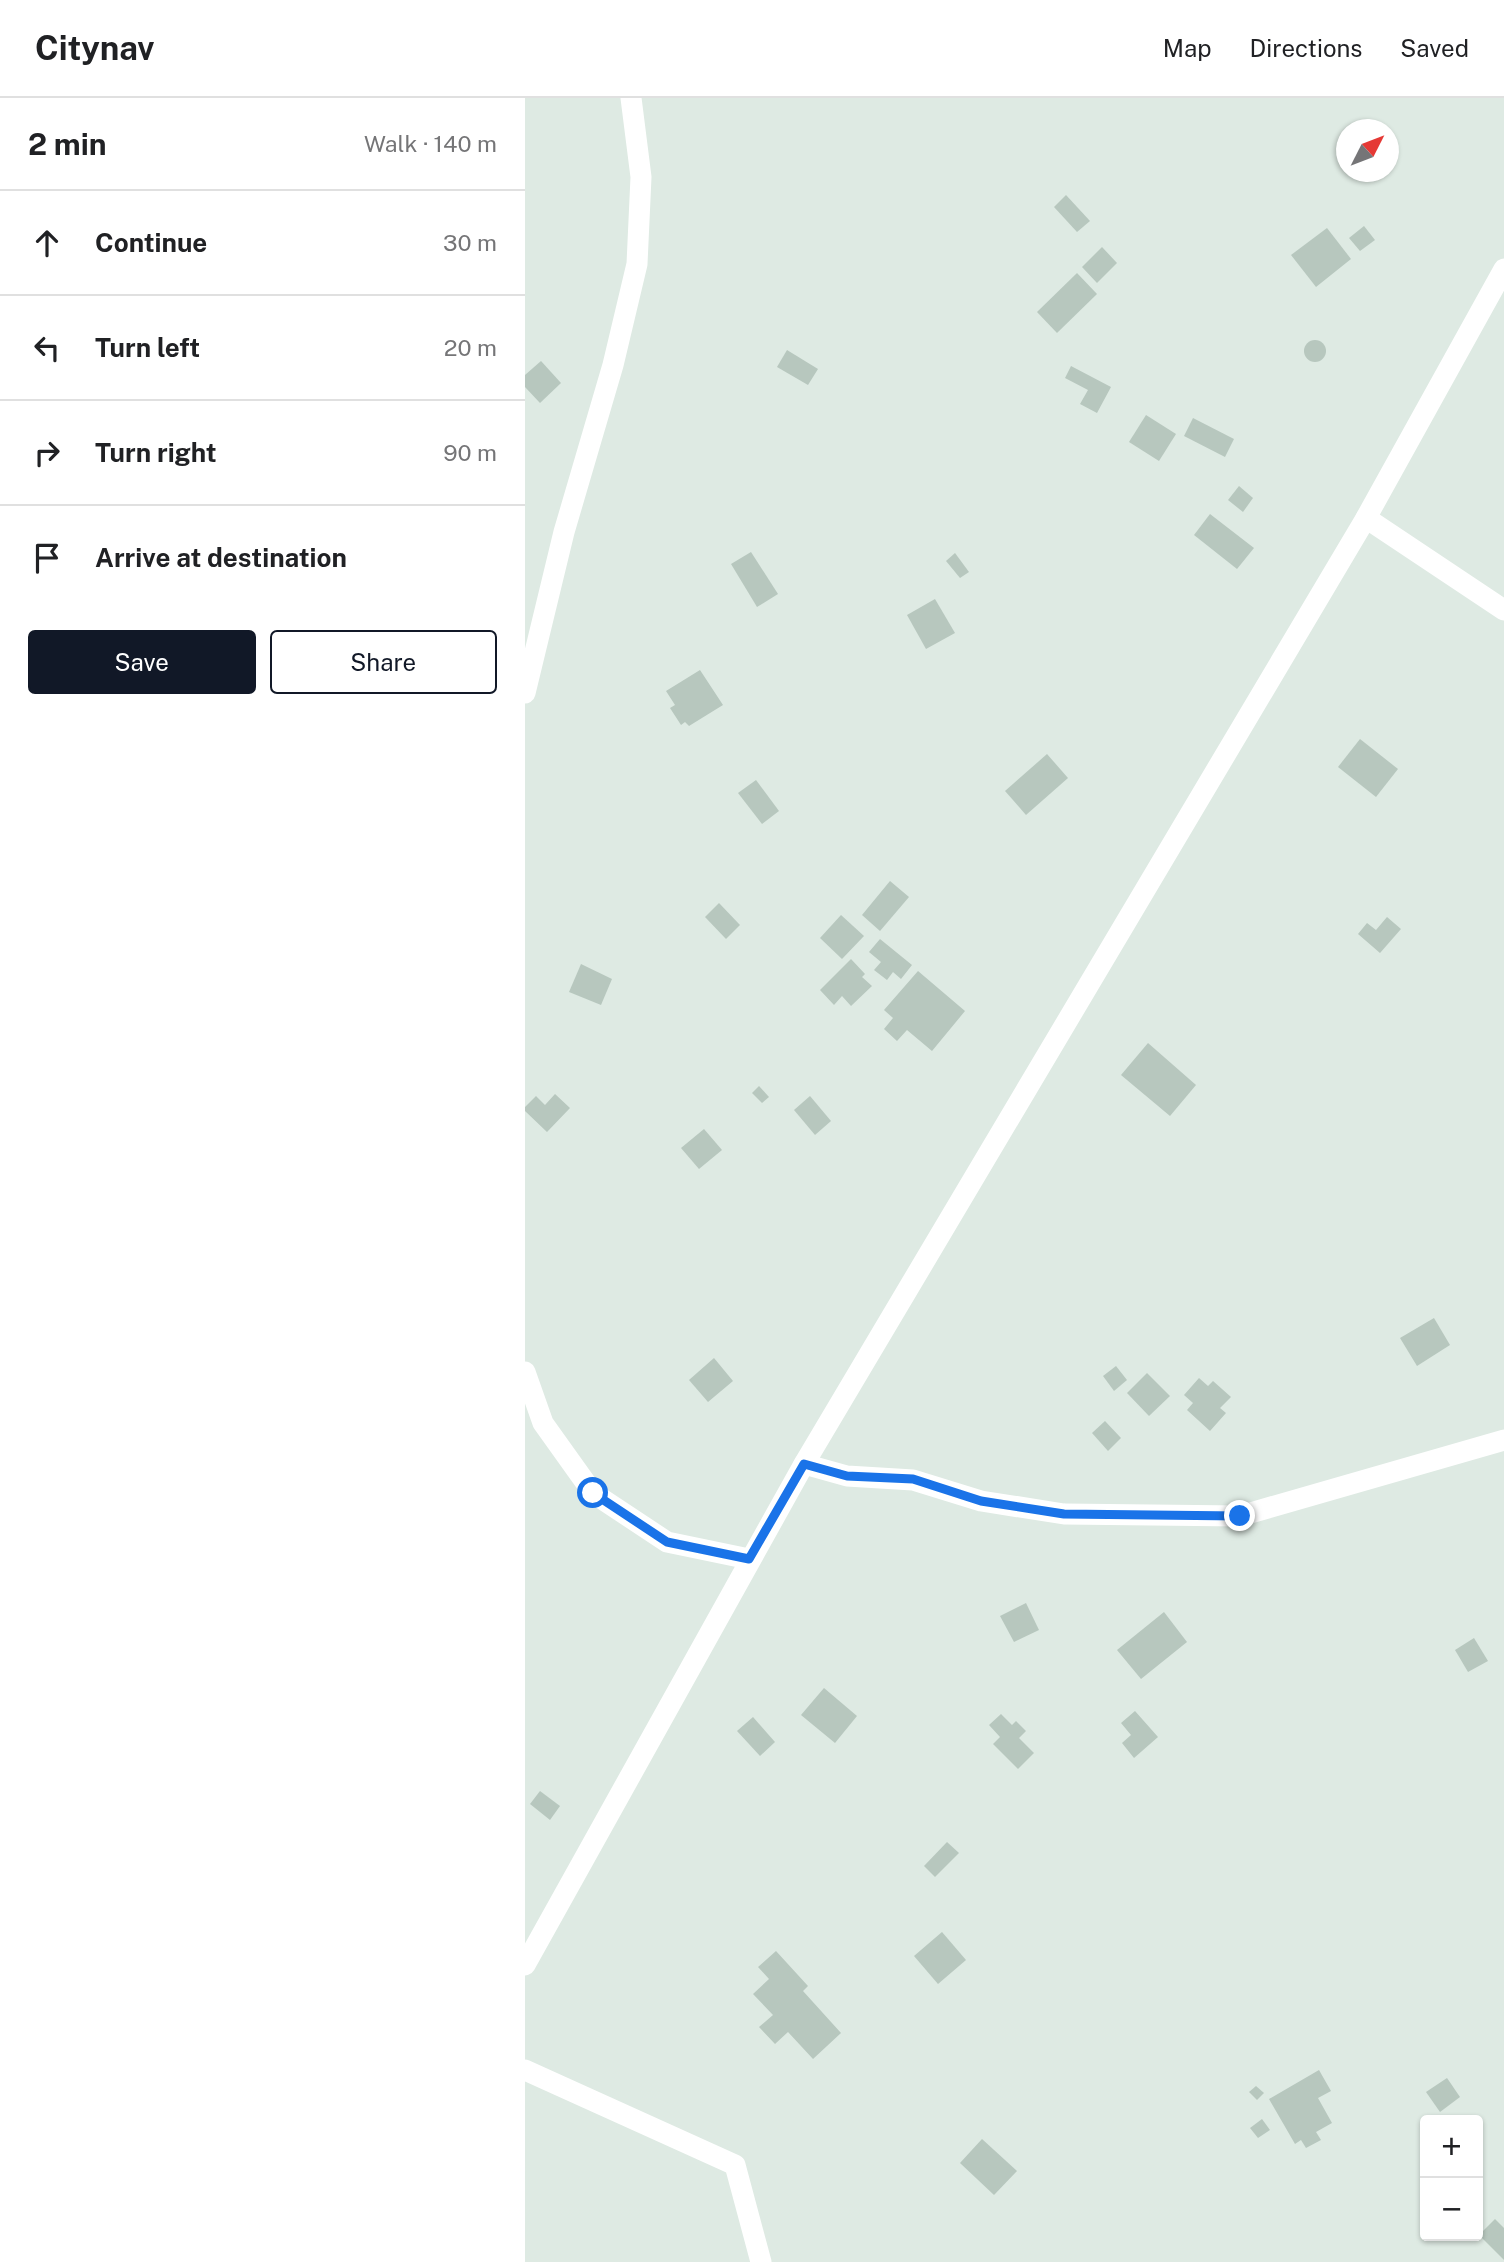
<!DOCTYPE html>
<html lang="en">
<head>
<meta charset="utf-8">
<style>
  body { margin:0; font-family:"Public Sans",sans-serif; background:#f2f2f2; color:#202124 }
  .controls { position:absolute; right:21px; bottom:21px; display:grid; overflow:hidden; border-radius:7px; box-shadow:0 2px 5px #0004 }
  .controls button { width:63px; height:63px; display:grid; place-items:center; padding:0; border:0; border-bottom:2px solid #e0e0e0; background:#fff; color:#202124; font:35px sans-serif }
  .compass { position:absolute; left:811px; top:21px; width:63px; height:63px; border-radius:50%; background:#fff; box-shadow:0 2px 5px #0004; rotate:48deg }
  .stop { position:absolute; width:21px; height:21px; margin:-16px; border:5px solid #1a73e8; border-radius:50%; background:#fff }
  .stop.end { background:#1a73e8; border-color:#fff; box-shadow:0 2px 7px #0008 }
  .list { margin:0; padding:0; list-style:none }
  h2 { display:flex; justify-content:space-between; align-items:center; height:91px; margin:0; padding:0 28px; font-size:30px }
  h2 small { font-size:23px; font-weight:400; color:#757577 }
  .list li { display:grid; grid-template-columns:46px 1fr auto; gap:21px; align-items:center; box-sizing:border-box; height:105px; padding:0 28px; border-top:2px solid #e0e0e0 }
  .list b { display:block; font-size:26px; white-space:nowrap }
  .list em { font-size:23px; font-style:normal; color:#757577 }
  .actions { display:flex; gap:14px; padding:21px 28px }
  .actions a { flex:1; padding:16px 0; border:2px solid #111827; border-radius:7px; text-align:center; font-size:24px; color:#111827 }
  .actions .main { background:#111827; color:#fff }
  .icon { flex:none; width:38px; height:38px; fill:none; stroke:currentColor; stroke-width:2; stroke-linecap:round; stroke-linejoin:round }
  .map { position:relative; flex:none; width:979px; height:2164px; overflow:hidden }
  header { display:flex; align-items:center; gap:42px; box-sizing:border-box; height:98px; padding:0 35px; background:#fff; border-bottom:2px solid #e0e0e0 }
  header strong { font-size:33px }
  nav { display:flex; gap:38px; margin-inline-start:auto; font-size:24px }
  main { display:flex }
  aside { flex:1; background:#fff }
  .map>svg:first-child { display:block }
  .building { fill:#b7c7be }
  .lines { fill:none; stroke-linecap:round; stroke-linejoin:round }
  .street { stroke:#fff; stroke-width:21 }
  .route { stroke:#1a73e8; stroke-width:9 }
</style>
</head>
<body>
<header>
<strong>Citynav</strong>
<nav><a>Map</a><a>Directions</a><a>Saved</a></nav>
</header>
<main>
<aside>
<h2>2 min<small>Walk · 140 m</small></h2>
<ul class="list">
<li><svg class="icon" aria-label="ahead" viewBox="0 0 24 24"><path d="M12 20V5M6 11l6-6 6 6"/></svg><div><b>Continue</b></div><em>30 m</em></li>
<li><svg class="icon" aria-label="left" viewBox="0 0 24 24"><path d="M17 20v-9H6M10 6l-5 5 5 5"/></svg><div><b>Turn left</b></div><em>20 m</em></li>
<li><svg class="icon" aria-label="right" viewBox="0 0 24 24"><path d="M7 20v-9h11M14 6l5 5-5 5"/></svg><div><b>Turn right</b></div><em>90 m</em></li>
<li><svg class="icon" aria-label="arrive" viewBox="0 0 24 24"><path d="M6 21V4h12l-3 4 3 4H6"/></svg><div><b>Arrive at destination</b></div></li>
</ul>
<div class="actions"><a class="main">Save</a><a>Share</a></div>
</aside>
<div class="map">
<svg width="979" height="2164" viewBox="0 0 979 2164">
  <rect width="100%" height="100%" fill="#deeae3"/>
  <g class="building">
    <path d="M541,97l24,26 -13,11 -23,-25z"/>
    <path d="M839,128l11,14 -15,11 -11,-13z"/>
    <path d="M802,130l24,31 -35,28 -25,-32z"/>
    <path d="M577,149l15,16 -20,20 -15,-16z"/>
    <path d="M552,175l20,21 -40,39 -20,-21z"/>
    <circle cx="790" cy="253" r="11"/>
    <path d="M262,252l31,19 -10,16 -31,-18z"/>
    <path d="M16,263l20,22 -21,20 -15,-16v-12z"/>
    <path d="M546,268l40,21 -14,26 -17,-9 8,-14 -23,-12z"/>
    <path d="M621,317l30,19 -17,27 -30,-19z"/>
    <path d="M668,320l41,21 -9,18 -41,-21z"/>
    <path d="M714,388l14,12 -10,14 -15,-12z"/>
    <path d="M685,416l44,34 -17,21 -43,-34z"/>
    <path d="M226,454l27,42 -21,13 -26,-43z"/>
    <path d="M430,455l14,19 -9,6 -14,-17z"/>
    <path d="M410,501l20,34 -29,16 -19,-34z"/>
    <path d="M175,572l23,35 -34,21 -4,-4 -4,3 -11,-17 5,-3 -9,-14z"/>
    <path d="M835,641l38,30 -22,28 -38,-30z"/>
    <path d="M522,656l21,24 -42,37 -21,-24z"/>
    <path d="M231,682l23,31 -17,13 -24,-31z"/>
    <path d="M365,783l19,16 -29,34 -18,-16z"/>
    <path d="M194,805l21,22 -14,14 -21,-22z"/>
    <path d="M316,817l23,21 -22,23 -22,-21z"/>
    <path d="M862,819l14,12 -21,24 -22,-19 9,-11 9,7z"/>
    <path d="M355,841l32,26 -11,14 -8,-7 -6,8 -13,-10 7,-8 -12,-10z"/>
    <path d="M326,861l14,15 -3,3 10,9 -21,20 -9,-10 -8,9 -14,-15z"/>
    <path d="M56,866l31,15 -11,26 -32,-13z"/>
    <path d="M393,873l47,40 -33,40 -25,-21 -10,11 -13,-12 9,-11 -9,-8z"/>
    <path d="M623,945l48,42 -26,31 -49,-41z"/>
    <path d="M234,988l10,11 -7,6 -10,-10z"/>
    <path d="M30,996l15,14 -23,24 -22,-21v-4l11,-11 9,9z"/>
    <path d="M285,998l21,25 -16,14 -21,-25z"/>
    <path d="M179,1031l18,21 -23,19 -18,-21z"/>
    <path d="M909,1220l16,27 -33,21 -17,-28z"/>
    <path d="M189,1260l19,23 -25,21 -19,-22z"/>
    <path d="M591,1268l11,14 -13,11 -11,-15z"/>
    <path d="M622,1275l23,23 -21,20 -22,-23z"/>
    <path d="M674,1280l9,8 5,-5 18,16 -11,11 6,5 -16,18 -23,-21 6,-7 -9,-8z"/>
    <path d="M580,1323l16,17 -13,13 -16,-18z"/>
    <path d="M501,1505l13,27 -25,12 -14,-26z"/>
    <path d="M639,1514l23,30 -46,37 -24,-29z"/>
    <path d="M949,1540l14,23 -20,11 -13,-22z"/>
    <path d="M299,1590l33,28 -22,27 -34,-28z"/>
    <path d="M610,1613l23,26 -24,21 -12,-15 9,-8 -10,-12z"/>
    <path d="M476,1616l11,11 4,-4 10,10 -7,7 15,15 -16,16 -25,-25 7,-7 -11,-12z"/>
    <path d="M228,1619l22,25 -15,14 -23,-25z"/>
    <path d="M15,1693l20,15 -10,14 -20,-16z"/>
    <path d="M422,1744l12,11 -24,24 -11,-11z"/>
    <path d="M417,1834l24,28 -28,24 -24,-28z"/>
    <path d="M251,1853l32,35 -5,5 38,42 -28,26 -25,-27 -13,12 -16,-17 14,-12 -20,-21 16,-15 -11,-12z"/>
    <path d="M794,1972l12,21 -13,7 14,25 -16,9 5,8 -15,8 -5,-8 -6,4 -26,-45z"/>
    <path d="M922,1980l13,19 -20,15 -14,-20z"/>
    <path d="M731,1988l8,7 -7,7 -8,-8z"/>
    <path d="M737,2021l8,11 -12,8 -8,-10z"/>
    <path d="M457,2041l35,32 -23,24 -34,-32z"/>
    <path d="M970,2121l9,9v32l-25,-25z"/>
  </g>
  <g class="lines">
    <g class="street">
      <path d="M841,420l138,92"/>
      <path d="M0,595l39,-161 49,-167 24,-101 4,-87 -10,-79"/>
      <path d="M0,1274l18,51 50,70 74,49 82,17"/>
      <path d="M279,1366l43,12 66,4 68,21 83,13 176,2 264,-76"/>
      <path d="M0,1867l279,-501 562,-946 138,-249"/>
      <path d="M0,1972l210,95 26,97"/>
    </g>
  </g>
  <g class="lines">
    <path class="route" d="M68,1395l74,49 82,17 55,-95 43,12 66,3 68,22 83,13 176,2"/>
  </g>
</svg>
<div class="controls">
<button>+</button>
<button>−</button>
</div>
<svg class="compass" viewBox="-18 -18 36 36"><path d="M0-13l5 13h-10z" fill="#e53935"/><path d="M0 13l5-13h-10z" fill="#757577"/></svg>
<div class="stop" style="left:68px;top:1395px"></div>
<div class="stop end" style="left:715px;top:1418px"></div>
</div>
</main>
</body>
</html>
